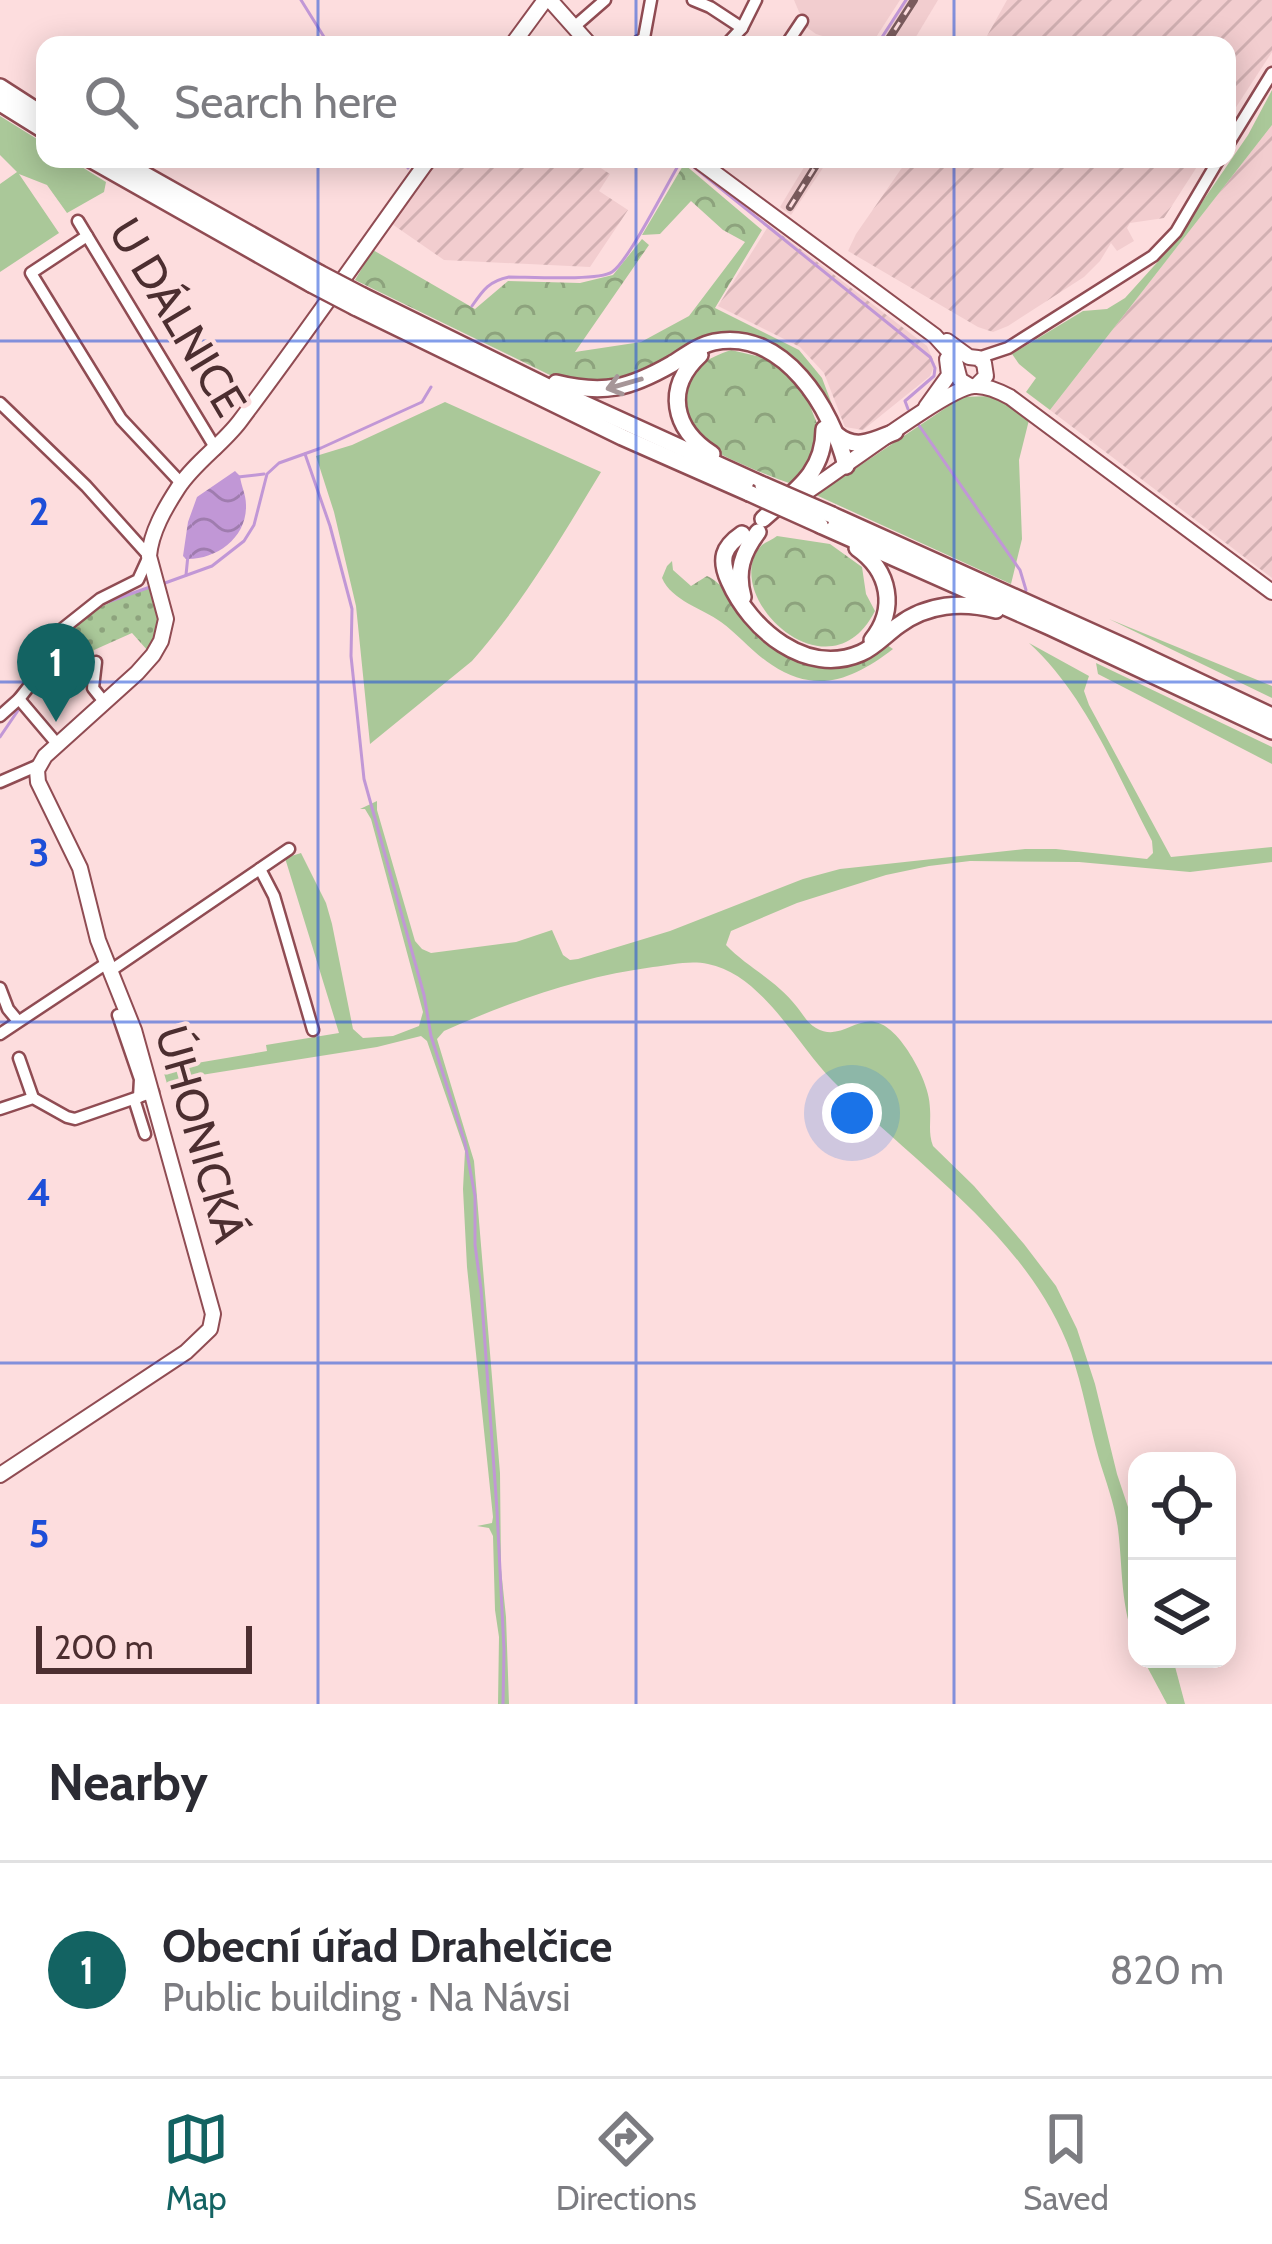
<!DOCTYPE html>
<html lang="en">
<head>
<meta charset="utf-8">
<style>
  body { margin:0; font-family:Cabin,sans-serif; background:#f2f2f3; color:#2b2b33 }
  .controls { position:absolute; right:36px; bottom:36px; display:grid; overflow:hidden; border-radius:24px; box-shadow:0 6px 30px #0003 }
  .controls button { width:108px; height:108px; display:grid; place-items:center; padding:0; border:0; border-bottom:3px solid #e1e1e2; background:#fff; color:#2b2b33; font:60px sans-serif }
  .scale { position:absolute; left:36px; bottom:30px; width:216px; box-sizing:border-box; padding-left:12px; border:6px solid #4c2e30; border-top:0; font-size:33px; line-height:42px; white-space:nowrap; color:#4c2e30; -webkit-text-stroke:9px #fdddde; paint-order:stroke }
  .you { position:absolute; left:852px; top:1113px; width:42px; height:42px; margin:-30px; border:9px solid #fff; border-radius:50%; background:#1a73e8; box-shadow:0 0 0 18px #1a73e833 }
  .badge { display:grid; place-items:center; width:78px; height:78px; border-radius:50%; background:#136362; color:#fff; font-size:39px; font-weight:700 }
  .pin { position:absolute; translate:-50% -99px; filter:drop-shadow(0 3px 6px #0008) }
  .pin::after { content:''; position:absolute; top:63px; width:42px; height:36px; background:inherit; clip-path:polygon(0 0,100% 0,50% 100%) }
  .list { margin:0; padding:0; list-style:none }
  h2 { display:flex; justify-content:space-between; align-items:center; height:156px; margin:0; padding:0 48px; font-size:51px }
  h2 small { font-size:39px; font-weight:400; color:#7c7c81 }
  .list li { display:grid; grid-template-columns:78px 1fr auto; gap:36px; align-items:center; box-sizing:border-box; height:216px; padding:0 48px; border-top:3px solid #e1e1e2 }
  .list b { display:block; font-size:45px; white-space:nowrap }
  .list p { margin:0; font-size:39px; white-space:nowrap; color:#7c7c81 }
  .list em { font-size:39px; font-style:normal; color:#7c7c81 }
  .icon { flex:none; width:66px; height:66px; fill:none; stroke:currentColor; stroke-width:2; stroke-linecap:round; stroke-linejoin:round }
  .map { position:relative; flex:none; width:1272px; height:1704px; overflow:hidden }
  .search { position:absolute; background:#fff; box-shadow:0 6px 30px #0003; left:36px; right:36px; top:36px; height:132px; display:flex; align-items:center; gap:30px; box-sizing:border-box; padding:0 42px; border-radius:24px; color:#7c7c81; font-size:45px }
  .sheet { height:372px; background:#fff }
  nav { display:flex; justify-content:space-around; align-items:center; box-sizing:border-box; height:168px; border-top:3px solid #e1e1e2; background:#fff; font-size:33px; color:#7c7c81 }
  nav a { display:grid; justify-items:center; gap:6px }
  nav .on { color:#136362 }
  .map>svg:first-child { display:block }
  .built { fill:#f2cdcf }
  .industrial { fill:url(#industrial-furrows) }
  .green { fill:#aac899 }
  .forest { fill:url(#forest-crowns) }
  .park { fill:url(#park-dots) }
  .water { fill:url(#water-waves) }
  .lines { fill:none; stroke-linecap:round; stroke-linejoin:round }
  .stream { stroke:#c197d6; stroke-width:3 }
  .minor-casing { stroke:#904c53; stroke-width:15 }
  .major-casing { stroke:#904c53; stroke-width:18 }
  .highway-casing { stroke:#904c53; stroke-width:20 }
  .minor { stroke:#fff; stroke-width:10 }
  .major { stroke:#fff; stroke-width:14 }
  .highway { stroke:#fff; stroke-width:15 }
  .rail-casing { stroke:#7a5b5d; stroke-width:8 }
  .rail { stroke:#fdddde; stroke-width:3; stroke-dasharray:9; stroke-linecap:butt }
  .highway-bridge-casing { stroke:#904c53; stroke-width:20; stroke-linecap:butt }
  .highway-bridge { stroke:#fff; stroke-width:15 }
  .oneway { stroke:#a69698 }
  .grid { fill:none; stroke:#1d4ed8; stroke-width:3; stroke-opacity:0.55 }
  .labels { text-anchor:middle; stroke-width:9; stroke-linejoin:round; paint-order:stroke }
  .street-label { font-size:45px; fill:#4c2e30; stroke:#fdddde }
  .grid-label { font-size:39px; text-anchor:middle; font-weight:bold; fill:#1d4ed8; stroke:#fdddde; stroke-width:9; stroke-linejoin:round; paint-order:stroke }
</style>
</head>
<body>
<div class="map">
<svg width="1272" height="1704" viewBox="0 0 1272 1704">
  <defs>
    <pattern id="industrial-furrows" width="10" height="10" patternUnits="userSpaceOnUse" patternTransform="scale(3)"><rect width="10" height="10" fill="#f2cdcf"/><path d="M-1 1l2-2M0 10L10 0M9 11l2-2" fill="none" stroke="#d1b0b2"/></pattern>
    <pattern id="forest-crowns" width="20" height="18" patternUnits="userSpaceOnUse" patternTransform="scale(3)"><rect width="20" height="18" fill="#aac899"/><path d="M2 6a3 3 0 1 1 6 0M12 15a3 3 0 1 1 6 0" fill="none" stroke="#8da37d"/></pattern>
    <pattern id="park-dots" width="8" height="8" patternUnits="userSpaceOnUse" patternTransform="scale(3)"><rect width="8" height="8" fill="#aac899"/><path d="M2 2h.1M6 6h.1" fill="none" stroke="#8da37d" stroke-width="1.8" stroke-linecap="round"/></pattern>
    <pattern id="water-waves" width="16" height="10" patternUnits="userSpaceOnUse" patternTransform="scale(3)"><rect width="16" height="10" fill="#c197d6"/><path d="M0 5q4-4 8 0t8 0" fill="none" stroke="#9f7cae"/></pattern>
  </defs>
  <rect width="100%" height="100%" fill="#fdddde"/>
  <g class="built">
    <path d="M794,0h106l-29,45h-19l-36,-11 -11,-8z"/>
    <path d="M907,0h31l-27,45h-32z"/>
    <path d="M809,159h20l-38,56 -11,-8z"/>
  </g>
  <g class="industrial">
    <path d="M1007,0h265v52l-45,69v-76h-245z"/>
    <path d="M1272,125v453l-222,-168z"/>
    <path d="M439,159h148l23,15 -11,17 29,19 -38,57 -146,-7 -52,-36z"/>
    <path d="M908,159h294l-38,59 -34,5 -3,5 7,13 -17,10 -6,-8 -11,18 -16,16 -76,49 -15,6 -15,-5 -130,-76 8,-17z"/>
    <path d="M769,225l158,121 8,18 -5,12 -67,54 -18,-3 -21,-54 -24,-26 -82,-41z"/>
  </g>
  <g class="green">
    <path d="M1272,90v35l-222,285 -24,-18 10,-14 -17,-14 -7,-10 71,-43 24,-2 18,-11 47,-52 76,-111z"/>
    <path d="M0,116l45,28v15h24l37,23 -2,10 -37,21 -20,-28 -28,-11 40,59 -59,39v-88l17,-12 -17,-17z"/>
    <path d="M992,396l38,20 -11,44 3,79 -11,45 -195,-89 146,-98z"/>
    <path d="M445,402l156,70c-40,66 -78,131 -129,189l-102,83 -14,-138 -22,-94 -18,-56 36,-11z"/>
    <path d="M1109,619l163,67v12z"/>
    <path d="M1029,643l60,33 -5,15 5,14 82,152 101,-10v15l-82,10 -111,-10 -109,-1 -41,5 -43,9 -89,28 -66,28 -5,14c22,23 49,34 71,62 6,7 10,16 19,21 33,19 50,-37 90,20 11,16 24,41 24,61 1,13 -2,24 3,37l41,40 50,58 32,42 21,43 18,55 22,90 17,51 3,121c-17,-38 -14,-77 -19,-117 -3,-24 -12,-47 -19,-70 -10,-35 -16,-72 -28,-106 -43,-118 -156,-187 -239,-273 -36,-37 -71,-106 -124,-116 -18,-4 -38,1 -55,3 -74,10 -141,34 -209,64l-7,8 37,122 26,312 1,96 5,48 3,87h-11l1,-67 -4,-27 -2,-74 -4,-8 -12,-2 15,-3 1,-6 -26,-250 -4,-78 2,-38 -38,-110 -6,-5 -44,11 -182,29 -20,5 -7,6 -7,-24 24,2 82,-14 -1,-6 73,-12 -54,-175 16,-5 25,50 6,21 21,105 10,9 30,-2 26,-10 4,-14 -52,-193 -6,-10h-5l17,-8v9l38,131 7,8 9,4 85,-11 36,-12 11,25 7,5 8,-1 92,-28 133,-52 37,-10 185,-20h31l91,10 6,-6 -1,-12c-36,-68 -66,-146 -123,-198z"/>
    <path d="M1096,663l176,84v17l-174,-90z"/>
    <path d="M1143,1659h30l12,45h-18z"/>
  </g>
  <g class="forest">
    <path d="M684,164l78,66 -47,78 84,42 23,28 14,37 -1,7c-28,-44 -38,-75 -94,-86l-111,45 -29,5 -43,-7 -203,-99 18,-30 102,59 33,-28 72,2 33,-8 29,-36 7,6 -74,107 66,-10 48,-26 56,-74 -22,-12 -32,-29 -31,33 -18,1z"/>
    <path d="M731,350l38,9 35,32 14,35 -1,31 -25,27c-21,-7 -82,-31 -96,-46 -11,-13 -14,-30 -11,-45 5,-26 23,-35 46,-43z"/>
    <path d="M777,536l53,8 32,23 4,27 9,17c-46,91 -157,-16 -114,-65 4,-4 11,-6 16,-10z"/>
    <path d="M672,561l1,9 18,16 16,-10c17,8 21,21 31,36 13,18 37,45 60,48 13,2 70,-14 86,-17l9,6c-39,30 -76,46 -121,16 -19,-12 -33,-30 -51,-43 -19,-14 -49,-21 -59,-44l5,-12z"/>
  </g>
  <path class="park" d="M151,587l8,36 -11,28 -16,-18 -38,17 -1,11h-9l-30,17 -7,-10c28,-51 49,-63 104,-81z"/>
  <path class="water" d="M235,471l5,5c1,10 6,18 6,29 1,33 -30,55 -60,54l-3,-3 5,-34 9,-25z"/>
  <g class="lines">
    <g class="stream">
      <path d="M301,0l28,45"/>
      <path d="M877,45l29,-45"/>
      <path d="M403,159l5,9"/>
      <path d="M684,159l246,198 5,11 -1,8 -29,25 3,8"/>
      <path d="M472,306c11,-16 17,-25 37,-29 20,0 89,4 103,-5 17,-11 57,-92 70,-113"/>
      <path d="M918,424l102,146 6,20 -2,6"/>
      <path d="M305,454l25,72 22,83 -1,47 13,123 60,216 7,41 34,107 10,53v49l6,44 16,221 7,140 -1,54"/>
      <path d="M238,477l26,-3"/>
      <path d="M186,575l2,-20"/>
      <path d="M165,583l47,-17 32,-25 10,-16 13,-51 12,-11 42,-15 101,-46 9,-15"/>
      <path d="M102,604l48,-17"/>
      <path d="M44,670l27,-42"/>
      <path d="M0,737l19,-28"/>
    </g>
    <g class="minor-casing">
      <g id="minor">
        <path d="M693,0l17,7 32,21"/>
        <path d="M574,27l31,-27"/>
        <path d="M633,45l11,-7 7,-38"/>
        <path d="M726,45l16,-17 14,-28"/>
        <path d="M786,45l16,-24"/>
        <path d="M1227,146l45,-73"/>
        <path d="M78,221l138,228"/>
        <path d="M87,236l-56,37 90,146 60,64"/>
        <path d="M978,358l30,-10 145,-92 23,-24 43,-73"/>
        <path d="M0,403l86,83 63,70 -11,24 -38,19 -44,35 -22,46 -15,19 -19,17"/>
        <path d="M96,662l-3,26 12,15"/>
        <path d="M19,699l39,46"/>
        <path d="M0,782l39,-17"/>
        <path d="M260,869l14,27 39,134"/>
        <path d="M110,971l179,-122"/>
        <path d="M0,988l8,21 10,12"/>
        <path d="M118,1015l22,64 -1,18"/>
        <path d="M0,1034l107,-71"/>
        <path d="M19,1058l14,40"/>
        <path d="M134,1099l11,35"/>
        <path d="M0,1109l33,-11 34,19 8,2 78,-27"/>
      </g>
    </g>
    <g class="major-casing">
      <g id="major">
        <path d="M550,0l40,45"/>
        <path d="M512,45l33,-45"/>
        <path d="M696,159l239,177 19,21 6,23 10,6"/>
        <path d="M947,341l22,16 9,1 6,5 2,13 -9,9"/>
        <path d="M926,407l23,-32 -2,-16"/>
        <path d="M791,502c35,-20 155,-115 183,-116 12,-1 25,5 36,11l262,195"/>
        <path d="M0,1475l186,-123 24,-23 3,-15 -79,-284 -36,-90 -18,-72 -42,-86 -1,-12 8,-14 92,-83 16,-18 8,-14 5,-22 -17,-63c2,-24 16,-48 29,-68 16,-25 44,-43 62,-67 65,-86 126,-175 189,-262"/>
      </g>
    </g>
    <g class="highway-casing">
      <g id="highway">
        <path d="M0,87l45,29"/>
        <path d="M0,103l45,28"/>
        <path d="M90,159l221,125"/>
        <path d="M117,159l202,114"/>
        <path d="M363,296l187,92 213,97"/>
        <path d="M355,307l267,130 127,56"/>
        <path d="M700,355c-36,33 -27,74 12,99"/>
        <path d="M556,383c48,12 74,5 116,-19 13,-8 27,-19 42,-22 70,-14 118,67 132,124"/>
        <path d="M837,435c19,16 37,5 58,-3"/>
        <path d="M832,515l298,134 142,67"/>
        <path d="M763,519c31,-28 61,-45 61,-90"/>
        <path d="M820,525l230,102 222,104"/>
        <path d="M742,534c-19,13 -23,25 -13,47 21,48 77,96 132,72 14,-6 25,-19 38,-28 28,-21 63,-24 97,-15"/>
        <path d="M857,548c33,23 40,61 15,92"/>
        <path d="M743,597c-7,-25 -1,-44 15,-65"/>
      </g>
    </g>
    <use href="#minor" class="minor"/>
    <use href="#major" class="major"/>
    <use href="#highway" class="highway"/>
    <g class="rail-casing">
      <g id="rail">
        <path d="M885,45l29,-45"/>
        <path d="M790,207l30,-48"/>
      </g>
    </g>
    <use href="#rail" class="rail"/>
    <g class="highway-bridge-casing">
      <g id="highway-bridge">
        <path d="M319,273l44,23"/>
        <path d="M311,284l44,23"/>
        <path d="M763,485l69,30"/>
        <path d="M749,493l71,32"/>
      </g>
    </g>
    <use href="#highway-bridge" class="highway-bridge"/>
  </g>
  <defs><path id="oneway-shaft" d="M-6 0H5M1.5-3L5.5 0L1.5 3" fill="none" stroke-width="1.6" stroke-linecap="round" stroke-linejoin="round" transform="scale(3)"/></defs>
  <use class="oneway" href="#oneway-shaft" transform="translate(624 384) rotate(164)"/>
  <path class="grid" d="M318,0v45M636,0v45M954,0v45M318,159v1545M636,159v1545M954,159v1545M0,341h1272M0,682h1272M0,1022h1272M0,1363h1272"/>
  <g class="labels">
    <g class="street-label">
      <text transform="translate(178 317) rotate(59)" y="16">U DÁLNICE</text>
      <text transform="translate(201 1134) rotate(74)" y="16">ÚHONICKÁ</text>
    </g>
  </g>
  <g class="grid-label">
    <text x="39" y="525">2</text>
    <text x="39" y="866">3</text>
    <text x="39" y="1206">4</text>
    <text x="39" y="1547">5</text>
  </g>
</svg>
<div class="controls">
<button><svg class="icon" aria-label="locate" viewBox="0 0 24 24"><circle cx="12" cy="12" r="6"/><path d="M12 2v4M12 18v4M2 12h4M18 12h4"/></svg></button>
<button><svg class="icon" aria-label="layers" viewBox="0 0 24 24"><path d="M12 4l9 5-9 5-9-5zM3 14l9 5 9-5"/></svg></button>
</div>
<div class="scale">200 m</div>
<div class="you"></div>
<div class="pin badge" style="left:56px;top:722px">1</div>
<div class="search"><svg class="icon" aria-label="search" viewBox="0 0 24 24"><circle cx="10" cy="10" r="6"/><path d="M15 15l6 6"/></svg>Search here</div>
</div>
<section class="sheet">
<h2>Nearby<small></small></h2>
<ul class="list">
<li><span class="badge">1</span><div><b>Obecní úřad Drahelčice</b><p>Public building · Na Návsi</p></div><em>820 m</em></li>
</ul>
</section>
<nav>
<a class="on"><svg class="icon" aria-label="map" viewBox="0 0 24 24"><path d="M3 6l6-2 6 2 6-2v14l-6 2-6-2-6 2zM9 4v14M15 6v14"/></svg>Map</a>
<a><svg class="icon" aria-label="directions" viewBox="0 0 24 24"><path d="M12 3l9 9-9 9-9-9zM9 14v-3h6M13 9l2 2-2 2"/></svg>Directions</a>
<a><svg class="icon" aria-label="saved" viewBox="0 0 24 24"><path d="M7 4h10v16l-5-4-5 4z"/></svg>Saved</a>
</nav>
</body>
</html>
